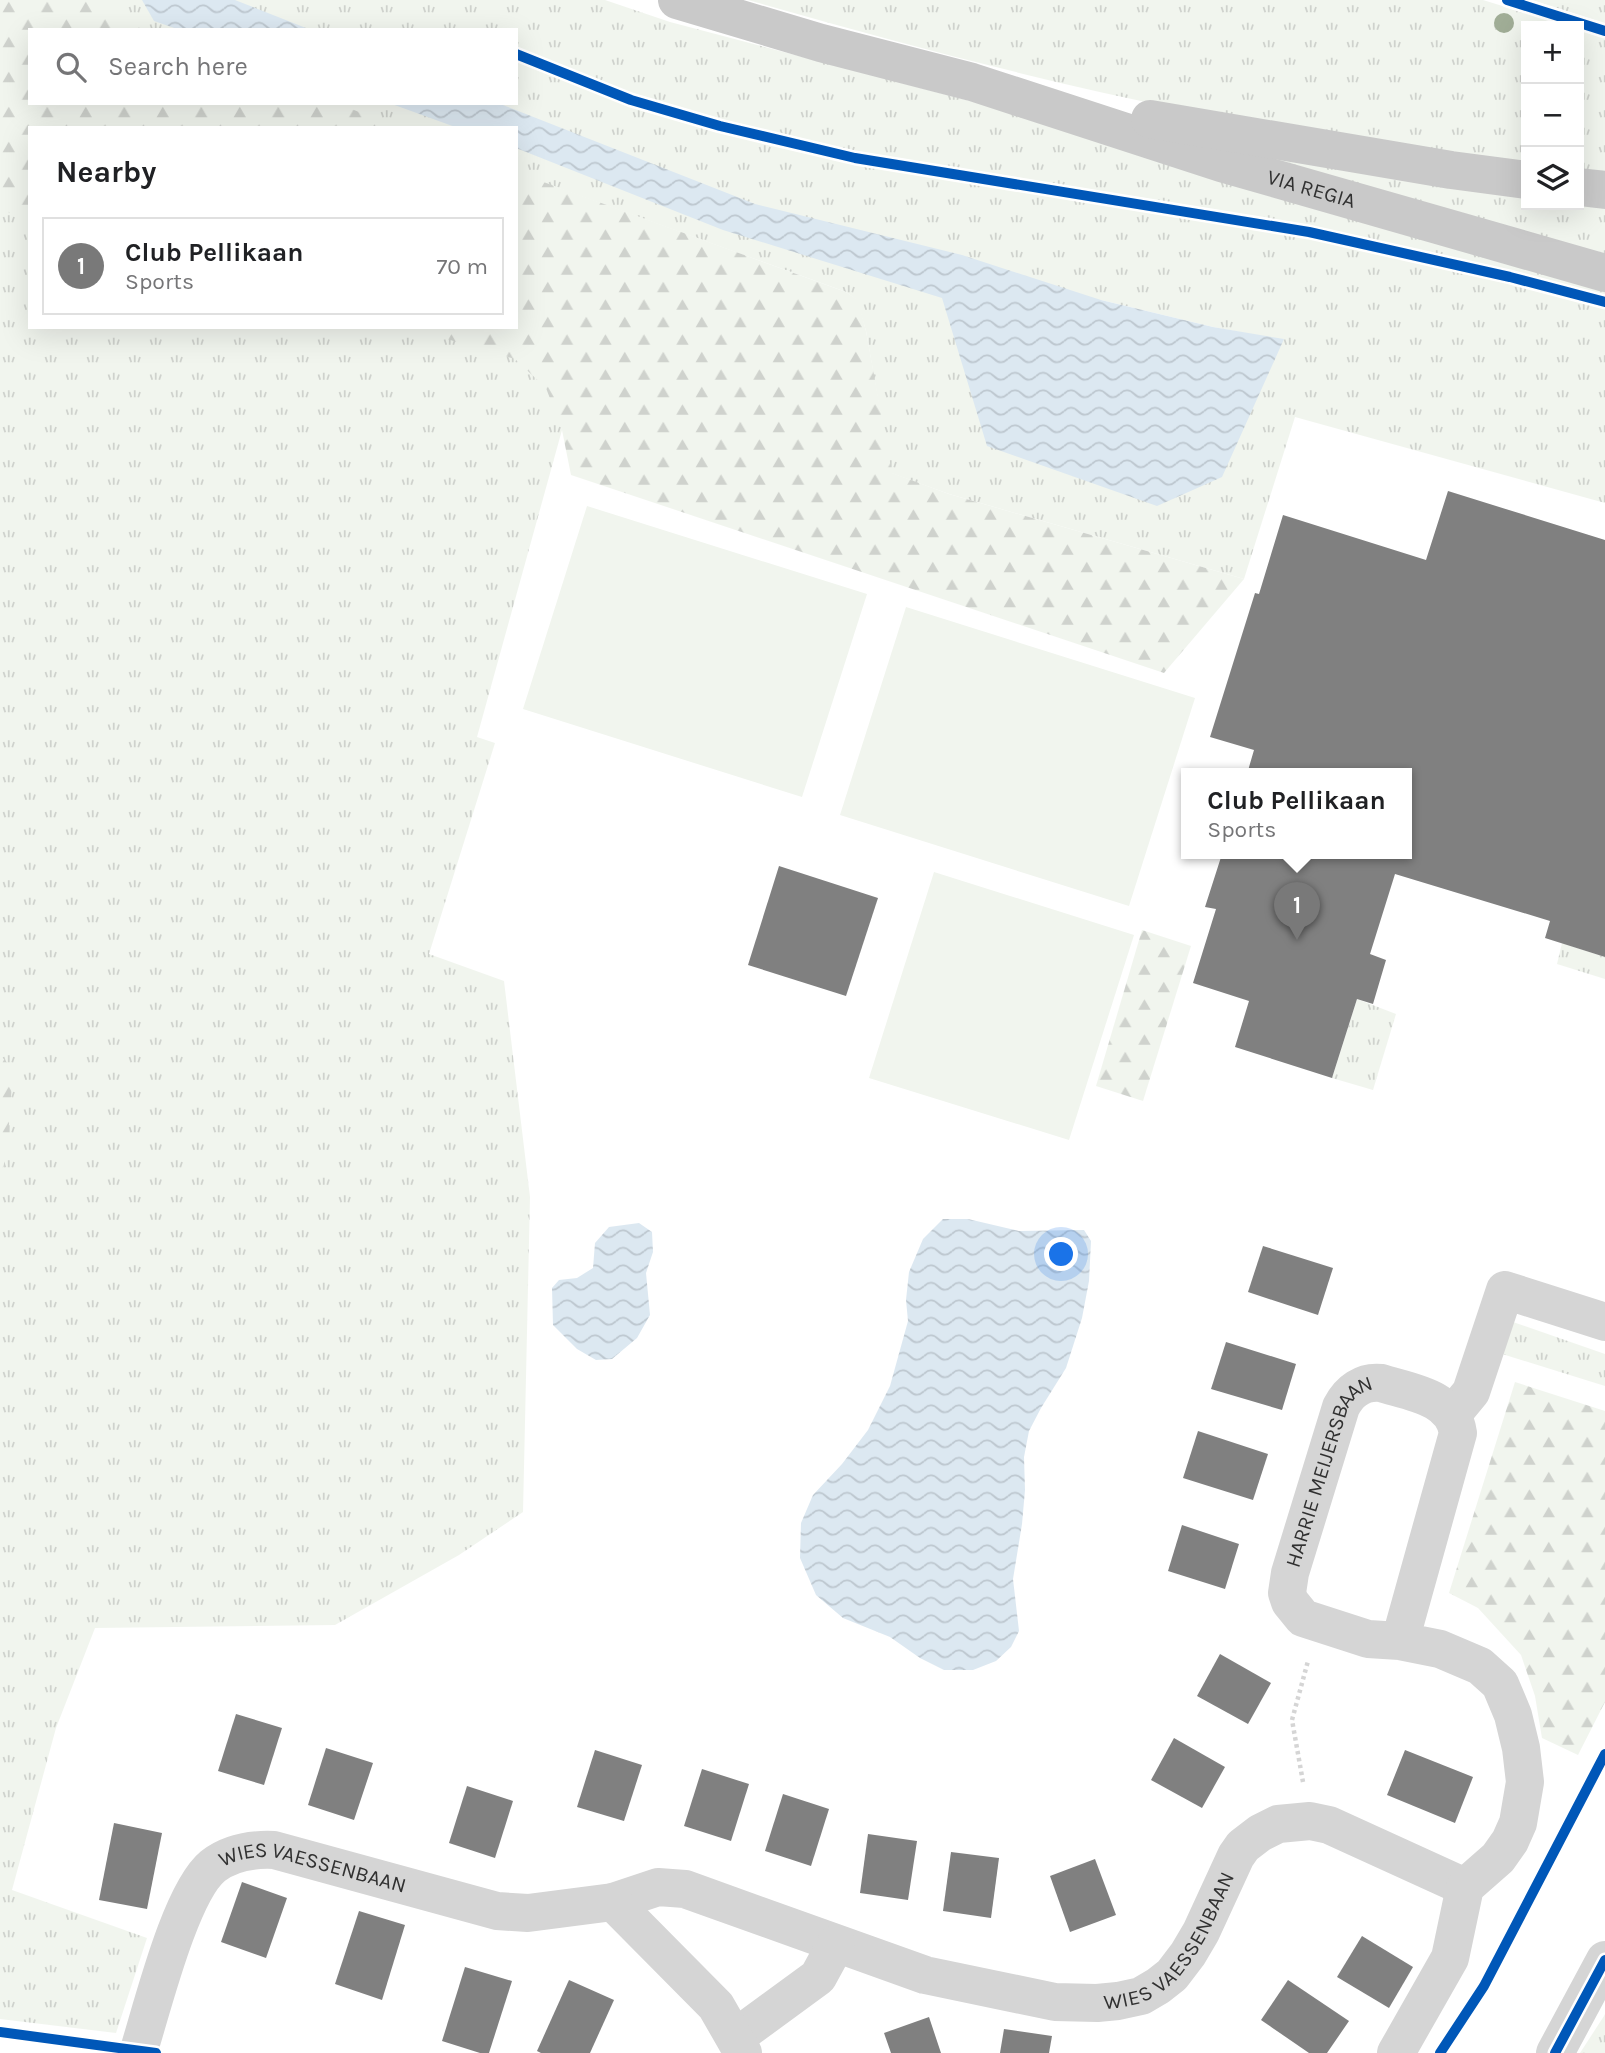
<!DOCTYPE html>
<html lang="en">
<head>
<meta charset="utf-8">
<style>
  body { margin:0; font-family:Karla,sans-serif; background:#f6f6f6; color:#202124 }
  .controls { position:absolute; right:21px; top:21px; display:grid; overflow:hidden; border-radius:0px; box-shadow:0 7px 28px #0002 }
  .controls button { width:63px; height:63px; display:grid; place-items:center; padding:0; border:0; border-bottom:2px solid #e0e0e0; background:#fff; color:#202124; font:35px sans-serif }
  .you { position:absolute; left:1062px; top:1255px; width:24px; height:24px; margin:-18px; border:5px solid #fff; border-radius:50%; background:#1a73e8; box-shadow:0 0 0 10px #1a73e833 }
  .badge { display:grid; place-items:center; width:46px; height:46px; border-radius:50%; background:#797979; color:#fff; font-size:23px; font-weight:700 }
  .pin { position:absolute; translate:-50% -58px; filter:drop-shadow(0 2px 4px #0008) }
  .pin::after { content:''; position:absolute; top:37px; width:24px; height:21px; background:inherit; clip-path:polygon(0 0,100% 0,50% 100%) }
  .popup { position:absolute; left:1181px; top:768px; width:231px; height:91px; box-sizing:border-box; display:grid; place-content:center; border-radius:0px; background:#fff; filter:drop-shadow(0 2px 5px #0005); font-size:23px; white-space:nowrap; color:#757577 }
  .popup b { font-size:26px; color:#202124 }
  .popup::after { content:''; position:absolute; left:50%; top:100%; margin-left:-14px; border:14px solid transparent; border-top-color:#fff }
  .list { margin:0; padding:0; list-style:none }
  h2 { display:flex; justify-content:space-between; align-items:center; height:91px; margin:0; padding:0 28px; font-size:30px }
  h2 small { font-size:23px; font-weight:400; color:#757577 }
  .list li { display:grid; grid-template-columns:46px 1fr auto; gap:21px; align-items:center; box-sizing:border-box; height:98px; margin:0 14px 14px; padding:0 14px; border:2px solid #e0e0e0; border-radius:0px }
  .list b { display:block; font-size:26px; white-space:nowrap }
  .list p { margin:0; font-size:23px; white-space:nowrap; color:#757577 }
  .list em { font-size:23px; font-style:normal; color:#757577 }
  .icon { flex:none; width:38px; height:38px; fill:none; stroke:currentColor; stroke-width:2; stroke-linecap:round; stroke-linejoin:round }
  .map { position:relative; flex:none; width:1605px; height:2053px; overflow:hidden }
  .search { position:absolute; background:#fff; box-shadow:0 7px 28px #0002; left:28px; top:28px; width:490px; height:77px; display:flex; align-items:center; gap:18px; box-sizing:border-box; padding:0 24px; border-radius:0px; color:#757577; font-size:26px }
  .panel { position:absolute; background:#fff; box-shadow:0 7px 28px #0002; left:28px; top:126px; width:490px; height:203px; border-radius:0px }
  .map>svg:first-child { display:block }
  .grass { fill:url(#grass-tufts); fill-rule:evenodd }
  .forest { fill:url(#forest-firs) }
  .garden { fill:#f1f5ee }
  .water { fill:url(#water-waves) }
  .building { fill:#808080 }
  .lines { fill:none; stroke-linecap:round; stroke-linejoin:round }
  .path { stroke:#d5d5d5; stroke-width:4.5; stroke-dasharray:3.5 3.5; stroke-linecap:butt }
  .minor { stroke:#d5d5d5; stroke-width:38 }
  .major { stroke:#c9c9c9; stroke-width:38 }
  .cycleway-casing { stroke:#fff; stroke-width:15 }
  .cycleway { stroke:#0057b8; stroke-width:10 }
  .tree { fill:#a0ad96 }
  .labels { text-anchor:middle; stroke-width:7; stroke-linejoin:round; paint-order:stroke }
  .street-label { font-size:21px; fill:#313131; stroke:#fff }
</style>
</head>
<body>
<div class="map">
<svg width="1605" height="2053" viewBox="0 0 1605 2053">
  <defs>
    <pattern id="grass-tufts" width="24" height="20" patternUnits="userSpaceOnUse" patternTransform="scale(1.75)"><rect width="24" height="20" fill="#f1f5ee"/><path d="M3 7l-1-3M5 7V3M7 7l1-3M15 17l-1-3M17 17v-4M19 17l1-3" fill="none" stroke="#cfd2cd"/></pattern>
    <pattern id="forest-firs" width="22" height="20" patternUnits="userSpaceOnUse" patternTransform="scale(1.75)"><rect width="22" height="20" fill="#f1f5ee"/><path d="M5 1l3.5 6h-7zM16 11l3.5 6h-7z" fill="#cfd2cd"/></pattern>
    <pattern id="water-waves" width="16" height="10" patternUnits="userSpaceOnUse" patternTransform="scale(1.75)"><rect width="16" height="10" fill="#dce8f1"/><path d="M0 5q4-4 8 0t8 0" fill="none" stroke="#bdc7cf"/></pattern>
  </defs>
  <rect width="100%" height="100%" fill="#fff"/>
  <g class="grass">
    <path d="M0,0h605l65,22 319,84 616,180v217l-310,-86 -51,162 -295,-85 -58,-21 -25,-142 -9,-31 -11,-8 -329,-119 45,257 -85,307 18,6 -66,211 75,27 26,216 -7,315 -64,43 -124,70 -240,3 -39,100 -44,162 135,48 -31,95 -116,-14zM30,30h486v73h-486zM30,128h486v199h-486zM1101,300l112,27 70,13 -296,105z"/>
    <path d="M748,0h735l85,26h-42v144c-113,-20 -227,-38 -340,-60 -148,-29 -293,-69 -438,-110z"/>
    <path d="M1532,0h73v23z"/>
    <path d="M1579,30l26,8v143l-26,-4z"/>
    <path d="M1236,149l290,45v11h79v57z"/>
    <path d="M1562,943l43,14v22l-48,-15z"/>
    <path d="M1357,999l39,15 -23,76 -41,-12z"/>
    <path d="M1510,1321l95,33v32l-106,-33z"/>
    <path d="M1605,2014v39h-25l24,-37z"/>
  </g>
  <g class="forest">
    <path d="M0,0h96l6,13 43,17h-115v73h306l64,25h-370v94l-9,-2 -21,-13z"/>
    <path d="M516,172l330,120 12,8 8,31 26,142 57,21 295,85 -80,94 -593,-198 -9,-45 -16,-42 -31,-29 -109,-32h110z"/>
    <path d="M1142,930l49,16 -48,155 -47,-15z"/>
    <path d="M0,1055l13,14 -5,69 -8,51z"/>
    <path d="M1515,1382l90,29v291l-27,53 -36,-17 -7,-42 -14,-41 -43,-47 -29,-15z"/>
  </g>
  <g class="garden">
    <path d="M587,506l280,88 -65,203 -279,-88z"/>
    <path d="M906,607l289,91 -66,208 -289,-91z"/>
    <path d="M934,872l200,63 -65,205 -200,-62z"/>
  </g>
  <g class="water">
    <path d="M142,0h93l76,30h-131l-26,-9z"/>
    <path d="M389,103h109l257,101 207,51 139,45 112,27 71,12 -62,138 -65,29 -170,-60 -45,-148 -219,-68 -207,-82v-20h-58z"/>
    <path d="M943,1219h25l51,12 65,-1 7,11 -2,40 -7,37 -16,50 -25,40 -12,23 -5,26 1,33 -3,34 -9,55 6,52 -8,16 -15,14 -23,9h-29l-24,-12 -30,-21 -47,-19 -27,-23 -16,-37 1,-35 12,-28 29,-31 26,-34 22,-44 18,-65 -2,-21 3,-28 14,-33z"/>
    <path d="M639,1223l13,9 1,20 -7,21 4,42 -13,23 -25,21 -16,1 -19,-11 -24,-24 -1,-37 7,-8 18,-2 16,-10 2,-25 14,-16z"/>
  </g>
  <g class="building">
    <path d="M1448,491l157,49v417l-60,-19 5,-17 -155,-47 -25,80 16,6 -13,44 -16,-5 -25,79 -97,-31 14,-46 -56,-18 23,-74 -11,-2 17,-53h185v-80h-160l7,-24 -44,-13 45,-144 4,1 24,-79 143,45z"/>
    <path d="M779,866l99,32 -32,98 -98,-31z"/>
    <path d="M1263,1246l70,22 -15,47 -70,-23z"/>
    <path d="M1226,1342l70,22 -14,46 -71,-21z"/>
    <path d="M1198,1431l70,23 -15,46 -70,-22z"/>
    <path d="M1182,1525l57,19 -14,45 -57,-18z"/>
    <path d="M1220,1654l51,29 -23,41 -51,-28z"/>
    <path d="M236,1714l46,14 -18,57 -46,-14z"/>
    <path d="M1174,1738l51,29 -23,41 -51,-28z"/>
    <path d="M326,1748l47,15 -19,57 -46,-15z"/>
    <path d="M595,1750l47,15 -18,56 -47,-14z"/>
    <path d="M1405,1750l68,27 -18,46 -68,-28z"/>
    <path d="M702,1769l47,15 -18,57 -47,-15z"/>
    <path d="M467,1786l46,15 -18,57 -46,-15z"/>
    <path d="M783,1794l46,15 -18,57 -46,-15z"/>
    <path d="M114,1823l48,10 -15,76 -48,-9z"/>
    <path d="M868,1834l49,7 -9,59 -48,-7z"/>
    <path d="M951,1852l48,6 -8,60 -48,-7z"/>
    <path d="M1095,1859l21,56 -46,17 -20,-56z"/>
    <path d="M242,1882l45,16 -21,60 -45,-16z"/>
    <path d="M359,1911l46,14 -23,75 -47,-16z"/>
    <path d="M1362,1936l51,31 -24,41 -52,-31z"/>
    <path d="M465,1967l47,14 -23,72h-9l-38,-12z"/>
    <path d="M569,1980l45,20 -24,53h-49l-4,-2z"/>
    <path d="M1288,1980l61,41 -22,32h-18l-48,-33z"/>
    <path d="M929,2017l12,36h-50l-7,-20z"/>
    <path d="M1004,2029l48,7 -3,17h-49z"/>
  </g>
  <g class="lines">
    <path class="path" d="M1303,1782l-11,-62 16,-59"/>
    <g class="minor">
      <path d="M1452,1415l19,-23 34,-102 100,32"/>
      <path id="s1" d="M613,1902l45,-15 27,2 240,86 130,27 42,1 21,-2 23,-5 17,-10 14,-11 16,-21 13,-22 35,-76 7,-10 17,-13 18,-9 32,-3 19,4 136,62"/>
      <path d="M736,2037l82,-60 18,-33"/>
      <path id="s2" d="M138,2053c14,-44 42,-160 75,-187 18,-14 39,-17 61,-16l223,61 31,2 85,-11 103,104 27,47"/>
      <path id="s3" d="M1396,2053l54,-95 15,-71 33,-29 12,-17 8,-18 7,-41 -4,-34 -8,-33 -13,-31 -20,-18 -40,-17 -40,-8 -32,-2 -65,-21 -13,-16 -3,-9 3,-20 51,-166c8,-16 22,-26 40,-24 29,9 72,14 77,50l-58,208"/>
      <path d="M1555,2053l50,-93"/>
    </g>
    <g class="major">
      <path id="s4" d="M677,0l144,43 151,39 249,81 384,110"/>
      <path d="M1150,119l301,51 75,10"/>
      <path d="M1579,187l26,3"/>
    </g>
    <g class="cycleway-casing">
      <g id="cycleway">
        <path d="M1507,0l98,31"/>
        <path d="M516,54l115,46 89,26 135,32 454,74 201,45 95,25"/>
        <path d="M0,2032l156,21"/>
        <path d="M1440,2053l44,-67 121,-232"/>
        <path d="M1555,2053l50,-93"/>
      </g>
    </g>
    <use href="#cycleway" class="cycleway"/>
  </g>
  <circle class="tree" cx="1504" cy="23" r="10"/>
  <g class="labels">
    <g class="street-label">
      <text dy="7" stroke="none"><textPath href="#s4" startOffset="662">VIA REGIA</textPath></text>
      <text dy="7" stroke="none"><textPath href="#s3" startOffset="782">HARRIE MEIJERSBAAN</textPath></text>
      <text dy="7" stroke="none"><textPath href="#s2" startOffset="308">WIES VAESSENBAAN</textPath></text>
      <text dy="7" stroke="none"><textPath href="#s1" startOffset="607">WIES VAESSENBAAN</textPath></text>
    </g>
  </g>
</svg>
<div class="controls">
<button>+</button>
<button>−</button>
<button><svg class="icon" aria-label="layers" viewBox="0 0 24 24"><path d="M12 4l9 5-9 5-9-5zM3 14l9 5 9-5"/></svg></button>
</div>
<div class="you"></div>
<div class="pin badge" style="left:1297px;top:940px">1</div>
<div class="popup"><b>Club Pellikaan</b>Sports</div>
<div class="search"><svg class="icon" aria-label="search" viewBox="0 0 24 24"><circle cx="10" cy="10" r="6"/><path d="M15 15l6 6"/></svg>Search here</div>
<section class="panel">
<h2>Nearby<small></small></h2>
<ul class="list">
<li><span class="badge">1</span><div><b>Club Pellikaan</b><p>Sports</p></div><em>70 m</em></li>
</ul>
</section>
</div>
</body>
</html>
